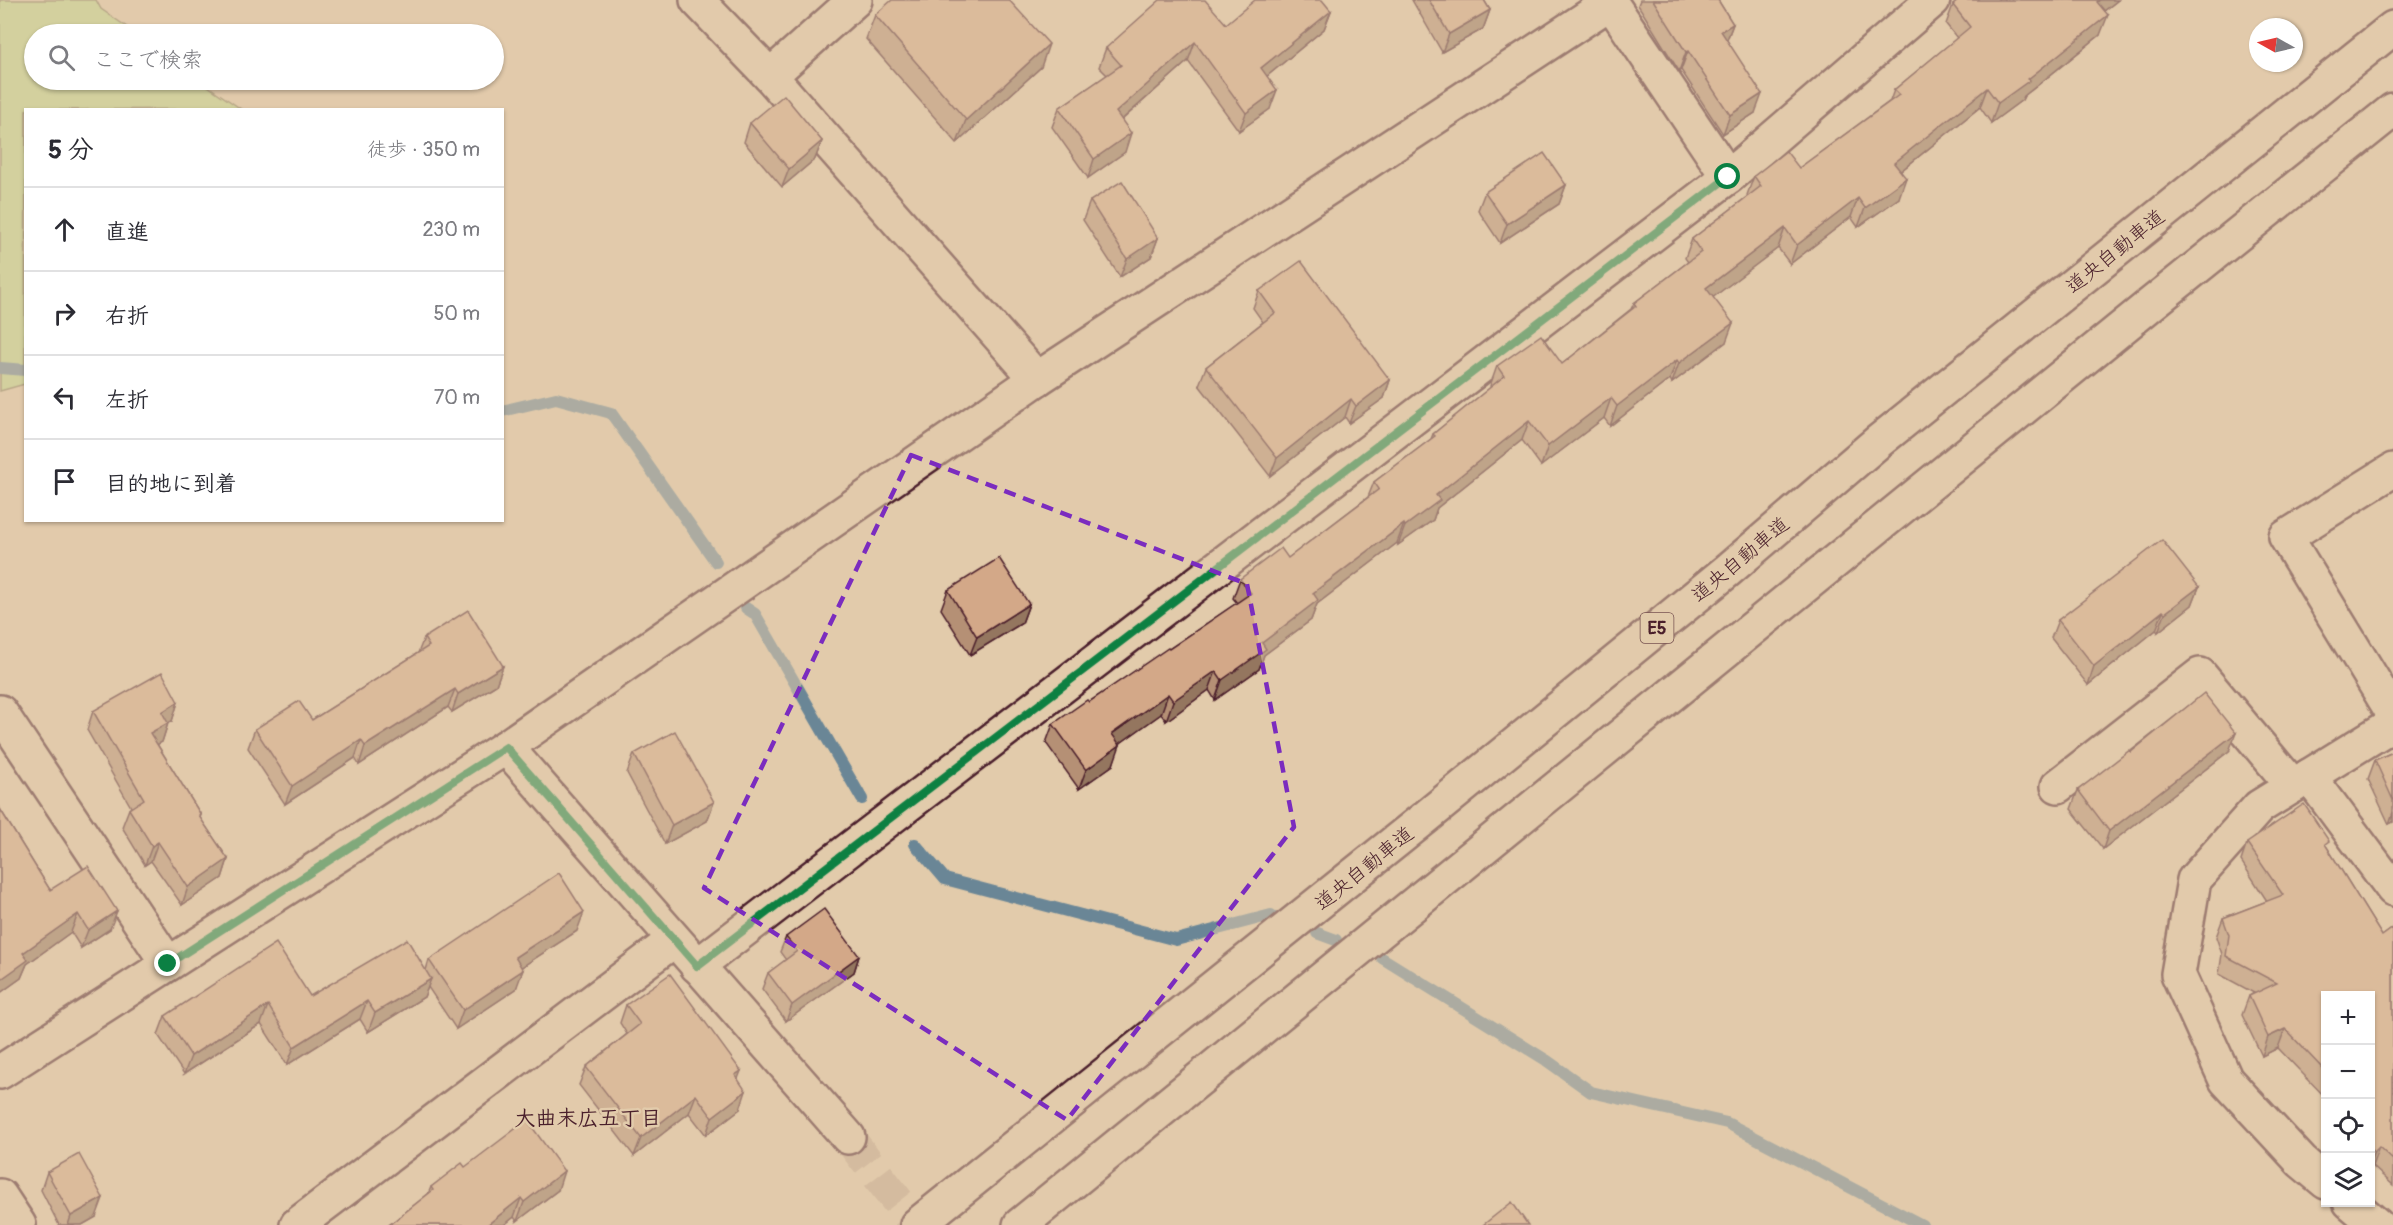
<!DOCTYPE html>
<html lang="ja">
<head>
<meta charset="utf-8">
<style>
  body { margin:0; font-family:Pangolin,"Klee One",sans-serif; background:#f2f2f3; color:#2b2b33 }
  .controls { position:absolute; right:18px; bottom:18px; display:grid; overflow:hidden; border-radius:0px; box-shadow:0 2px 4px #0004 }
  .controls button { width:54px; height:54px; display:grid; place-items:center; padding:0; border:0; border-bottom:2px solid #e1e1e2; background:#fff; color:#2b2b33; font:30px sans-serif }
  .compass { position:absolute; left:2249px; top:18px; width:54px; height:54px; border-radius:50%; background:#fff; box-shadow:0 2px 4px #0004; rotate:278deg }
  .stop { position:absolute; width:18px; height:18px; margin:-14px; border:4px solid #0b8043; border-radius:50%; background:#fff }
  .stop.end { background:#0b8043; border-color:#fff; box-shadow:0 2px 6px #0008 }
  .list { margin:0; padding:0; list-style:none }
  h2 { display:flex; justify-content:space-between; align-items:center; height:78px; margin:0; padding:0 24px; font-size:26px }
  h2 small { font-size:20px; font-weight:400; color:#7c7c81 }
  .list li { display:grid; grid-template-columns:39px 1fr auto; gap:18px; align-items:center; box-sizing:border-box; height:84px; padding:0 24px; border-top:2px solid #e1e1e2 }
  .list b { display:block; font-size:22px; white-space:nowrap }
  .list em { font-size:20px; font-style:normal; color:#7c7c81 }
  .icon { flex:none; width:33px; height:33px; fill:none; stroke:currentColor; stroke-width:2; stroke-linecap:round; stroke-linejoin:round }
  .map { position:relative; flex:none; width:2393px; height:1225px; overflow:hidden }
  .search { position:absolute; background:#fff; box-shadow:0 2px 4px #0004; left:24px; top:24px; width:480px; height:66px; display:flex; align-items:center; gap:15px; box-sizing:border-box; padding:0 21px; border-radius:33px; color:#7c7c81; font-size:22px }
  .panel { position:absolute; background:#fff; box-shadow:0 2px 4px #0004; left:24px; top:108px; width:480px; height:414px; border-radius:0px }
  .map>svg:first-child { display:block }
  .green { fill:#c0d78e; stroke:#857b5c; stroke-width:1.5 }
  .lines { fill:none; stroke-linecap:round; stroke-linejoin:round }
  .stream { stroke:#6a8696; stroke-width:12 }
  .minor-tunnel { stroke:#c4a991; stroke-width:33; stroke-dasharray:33 16; stroke-linecap:butt }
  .minor-casing { stroke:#4a1f2b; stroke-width:38 }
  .motorway-casing { stroke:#4a1f2b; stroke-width:38 }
  .minor { stroke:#e2cbab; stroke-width:33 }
  .motorway { stroke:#e2cbab; stroke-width:33 }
  .wall { fill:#b59075; stroke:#4a1f2b; stroke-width:1.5 }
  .shaded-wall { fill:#94765f; stroke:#4a1f2b; stroke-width:1.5 }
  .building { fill:#d3a888; stroke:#4a1f2b; stroke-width:1.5 }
  .route { stroke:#0b8043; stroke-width:8 }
  .marked { fill:none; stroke:#7b2cbf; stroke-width:4.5; stroke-dasharray:12 8; stroke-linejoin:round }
  .labels { text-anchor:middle; stroke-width:5; stroke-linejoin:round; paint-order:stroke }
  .shield { fill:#e2cbab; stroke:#785351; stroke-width:1.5 }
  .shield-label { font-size:18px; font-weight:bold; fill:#4a1f2b }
  .street-label { font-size:20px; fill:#4a1f2b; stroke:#e2cbab }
  .neighbourhood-label { font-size:21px; font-weight:bold; fill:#4a1f2b; stroke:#e2cbab }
</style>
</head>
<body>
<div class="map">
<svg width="2393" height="1225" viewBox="0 0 2393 1225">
  <rect width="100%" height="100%" fill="#e2cbab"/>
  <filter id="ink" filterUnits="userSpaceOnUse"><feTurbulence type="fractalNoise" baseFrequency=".0167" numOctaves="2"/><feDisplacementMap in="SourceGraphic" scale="12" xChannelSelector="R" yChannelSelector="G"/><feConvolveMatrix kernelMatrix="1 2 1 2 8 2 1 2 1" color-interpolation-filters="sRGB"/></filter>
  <g filter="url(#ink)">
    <path class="green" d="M0,0h96l5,9 36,25h-103v46h165l42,29 -215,1 -1,274 -25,7z"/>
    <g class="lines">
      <g class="stream">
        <path d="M0,368l26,2"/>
        <path d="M502,411l54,-13 55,15 105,149"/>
        <path d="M746,608l9,6 107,185"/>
        <path d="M915,844l30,35 231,61 95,-25"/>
        <path d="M1317,933l19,7"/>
        <path d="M1382,958l164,102 45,32 136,31 195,102"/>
      </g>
      <path class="minor-tunnel" d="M848,1137l68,88"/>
      <g class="minor-casing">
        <g id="minor">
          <path d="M697,0l73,76 267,303"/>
          <path d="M1609,0l119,177"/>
          <path d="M770,76l85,-76"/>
          <path d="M2393,470l-107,67 107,176"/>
          <path d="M0,712l168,252"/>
          <path d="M506,747l342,390"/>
          <path d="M2309,776l84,113"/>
          <path d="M2058,786l142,-111 93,111"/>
          <path d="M697,966l1031,-789 205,-177"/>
          <path d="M0,1072l506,-325 531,-368 574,-377"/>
          <path d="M2326,1182l-24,-20 -76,-82 -48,-106 16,-94 65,-73 134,-83"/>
          <path d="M0,1196l19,29"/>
          <path d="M2350,1202l27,23"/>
          <path d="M297,1225l377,-285"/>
        </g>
      </g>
      <g class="motorway-casing">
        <g id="motorway">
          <path d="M917,1225l509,-408 301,-246 152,-130 514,-413"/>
          <path d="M1020,1225l1130,-920 243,-195"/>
        </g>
      </g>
      <use href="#minor" class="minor"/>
      <use href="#motorway" class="motorway"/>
    </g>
    <g class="wall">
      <path d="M1412,0h72l6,10 -7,19 -41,23z"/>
      <path d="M1640,0h78l15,24 -6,16 28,73 -32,21 -42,-64 -2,1 -7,-11 -34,-55z"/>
      <path d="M1959,0h159l-14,11 -4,24 -76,61 -2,4 -31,23 -11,-16 -79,64 -2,27 -41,29 -7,-10 -61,47 -12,-16 -65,49 13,45 -54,41 -2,-4 -60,47 -6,-8 -63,48 -19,-26 -85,68 -4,12 -35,25 -1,-2 -80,61 -6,16 -47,35 -5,14 -44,31 -6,-10 -43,31 -5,-7 -42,30 -6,21 -34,24 -33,-46 7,-19 36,-22 80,-53 68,-46 -4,-5 7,-19 48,-21 80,-61 6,-15 57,-43 2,-5 58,-47 -1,-1 7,-20 65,-2 69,-55 3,-6 54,-41 -3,-4 7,-19 56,-43 -1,-1 7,-19 45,-8 91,-67 4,-11 63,-52 -11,-14 7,-19z"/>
      <path d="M1331,11l-7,18 -57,47 3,33 -31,22 -51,-70 -66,59 3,32 -37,26 -36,-51 7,-19 48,-33 -8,-8 7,-19 120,-24z"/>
      <path d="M875,15l166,52 -84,76 -91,-104z"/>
      <path d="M750,123l72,18 -7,18 -33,28 -38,-45z"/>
      <path d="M1566,185l-7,19 -59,39 -22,-33 7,-18z"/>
      <path d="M1090,201l68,37 -7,19 -31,20 -37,-57z"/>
      <path d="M1259,291l131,89 -6,18 -35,25 -4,-6 -75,59 -71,-91 7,-18 57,-45 -10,-14z"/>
      <path d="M2199,587l-7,18 -34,27 -2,-2 -68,55 -37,-47 7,-18z"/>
      <path d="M948,590l81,14 -7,19 -52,32 -29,-46z"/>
      <path d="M424,638l79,28 -7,19 -44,27 -4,-5 -89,58 -4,-7 -70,46 -37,-56 7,-19 57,-9 106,-67z"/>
      <path d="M178,702l-6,19 -4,2 -6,19 -5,2 44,71 -1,3 28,41 -6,19 -40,27 -31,-44 -6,4 -23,-38 7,-18 2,-2 -44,-77 6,-19z"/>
      <path d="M2229,751l-126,98 -32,-40 7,-19 53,-38z"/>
      <path d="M2393,752v70l-4,2 -21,-45 7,-19z"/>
      <path d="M634,754l80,48 -7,19 -42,23 -38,-71z"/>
      <path d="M0,809l50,81 60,39 -29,19 -10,-16 -44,32 -6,14 -21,15z"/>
      <path d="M2247,843l80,4 55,89 11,-8v257l-21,-19 -2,1v-171h-45v101l-47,-49 -16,8 -20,-41 7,-19 5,-3 -35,-19 3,-20 -6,-17 7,-19 44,-17 -26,-40z"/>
      <path d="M577,931l-56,36 -5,22 -60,40 -28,-42 -4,10 -56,35 -8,-13 -73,46 -26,-41 -77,50 -26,-39 7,-19 145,-20 116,-26 3,-10z"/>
      <path d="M786,937l73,19 -5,16 -68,49 -24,-32 6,-16 18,-13 -6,-8z"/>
      <path d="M626,1005l112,74 2,30 -34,26 -17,-22 -55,43 -55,-71 7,-18 41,-33 -7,-11z"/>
      <path d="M465,1167l93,23 -41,31 -3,-4 -10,8h-115l39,-31 3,-7z"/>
      <path d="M47,1172l49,45 -14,8h-23l-18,-35z"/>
    </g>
    <g class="shaded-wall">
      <path d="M2100,0h18l-28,22 7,-20z"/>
      <path d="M1490,10l-7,19 -41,23 7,-18z"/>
      <path d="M1331,11l-7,18 -70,58 7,-19z"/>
      <path d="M2108,15l-8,20 -76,61 -2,4 -31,23 7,-20z"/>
      <path d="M1733,24l-7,18 -5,-11z"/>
      <path d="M1195,42l-7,19 -78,69 6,-18z"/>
      <path d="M1049,44l-8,23 -84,76 9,-23z"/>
      <path d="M1688,51l-7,19 -2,1 7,-19z"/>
      <path d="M1987,88l-7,19 -93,75 7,-19z"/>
      <path d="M1277,90l-7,19 -31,22 7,-18z"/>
      <path d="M1762,94l-7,19 -32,21 7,-19z"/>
      <path d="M1131,133l-6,19 -37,26 6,-19z"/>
      <path d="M822,141l-7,18 -33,28 7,-18z"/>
      <path d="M1906,178l-7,20 -41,29 7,-19z"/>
      <path d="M1566,185l-7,19 -59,39 7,-19z"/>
      <path d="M1858,198l-7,19 -61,47 7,-19z"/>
      <path d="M1785,228l-7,20 -79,60 7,-20z"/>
      <path d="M1158,238l-7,19 -31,20 7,-18z"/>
      <path d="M1733,323l-7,19 -54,41 7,-20z"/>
      <path d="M1677,360l-7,19 -60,47 7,-20z"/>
      <path d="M1390,380l-6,18 -35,25 7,-17z"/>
      <path d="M1611,398l-7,20 -63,48 7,-20z"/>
      <path d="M1351,399l-6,18 -75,59 7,-18z"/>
      <path d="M1529,421l-7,19 -85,68 -4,12 -35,25 7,-19 31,-31z"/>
      <path d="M1404,524l-7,19 -80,61 -6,16 -47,35 -5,14 -44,31 7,-20 91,-87z"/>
      <path d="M2199,587l-7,18 -34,27 7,-19z"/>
      <path d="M1029,604l-7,19 -52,32 7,-18z"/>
      <path d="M2163,611l-7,19 -68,55 6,-19z"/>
      <path d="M503,666l-7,19 -44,27 6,-18z"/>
      <path d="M1216,671l-7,19 -43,31 7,-20z"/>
      <path d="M455,689l-7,18 -89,58 6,-19z"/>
      <path d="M1168,694l-7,20 -56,40 7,-20z"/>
      <path d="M178,702l-6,19 -17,9 7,-18z"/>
      <path d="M168,723l-6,19 -18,10 6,-19z"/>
      <path d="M2236,733l-7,18 -126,98 6,-18z"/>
      <path d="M361,740l-6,18 -70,46 7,-18z"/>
      <path d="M1120,745l-7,20 -34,24 7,-19z"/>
      <path d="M714,802l-7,19 -42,23 7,-19z"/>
      <path d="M2393,812v10l-4,2z"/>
      <path d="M158,842l-7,19 -6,4 7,-19z"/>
      <path d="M228,859l-6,19 -40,27 6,-18z"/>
      <path d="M117,911l-7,18 -29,19 7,-18z"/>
      <path d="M584,912l-7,19 -69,45 7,-19z"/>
      <path d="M78,914l-7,18 -44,32 -6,14 -21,15v-13l23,-27z"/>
      <path d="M859,956l-5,16 -68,49 6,-16z"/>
      <path d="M523,970l-7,19 -60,40 7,-19z"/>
      <path d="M431,979l-7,18 -56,35 7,-19z"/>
      <path d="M367,1001l-7,18 -73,46 7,-18z"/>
      <path d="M268,1005l-7,19 -77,50 7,-18z"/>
      <path d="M2285,1029l-7,19 -16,8 6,-19z"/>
      <path d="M741,1071l-7,18 1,-14z"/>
      <path d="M746,1091l-6,18 -34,26 6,-18z"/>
      <path d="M696,1095l-7,18 -55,43 7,-18z"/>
      <path d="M2379,1147l-7,19 -2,1v-6l4,-9z"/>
      <path d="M564,1171l-6,19 -41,31 7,-19z"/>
      <path d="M103,1198l-7,19 -14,8h-14l3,-9z"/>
      <path d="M521,1198l-7,19 -10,8h-17z"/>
    </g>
    <g class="building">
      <path d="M892,0h117l40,44 -83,76 -91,-105z"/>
      <path d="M1160,0h45l21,24 29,-24h67l9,11 -70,57 16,22 -31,23 -51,-71 -79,70 15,21 -37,26 -35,-51 62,-43 -15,-17z"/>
      <path d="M1429,0h55l6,10 -41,24z"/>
      <path d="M1653,0h65l15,24 -12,7 41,63 -32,21 -42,-64 -2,1 -7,-11z"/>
      <path d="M1959,0h141l-3,2 11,13 -80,64 2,1 -32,23 -11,-15 -93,75 12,15 -41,30 -7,-10 -61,47 -12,-17 -79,60 27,35 -54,40 -2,-3 -60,46 -6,-8 -63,48 -19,-25 -93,74 4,5 -35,26 -1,-2 -91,69 5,7 -56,43 4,6 -44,31 -6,-9 -43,30 -5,-7 -56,40 8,11 -34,25 -33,-46 34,-24 2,2 79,-54 1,1 82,-56 -11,-14 41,-31 7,10 91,-69 -5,-7 61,-46 -2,-2 71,-58 -7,-10 44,-31 21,29 74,-58 -2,-3 67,-51 -9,-13 69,-53 -7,-10 32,-25 13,17 100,-73 -5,-5 76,-63 -17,-22z"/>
      <path d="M784,95l38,46 -33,28 -39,-46z"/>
      <path d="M1544,153l22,32 -59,39 -22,-32z"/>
      <path d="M1122,181l36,57 -31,21 -37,-58z"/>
      <path d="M1301,261l89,119 -34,26 -5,-7 -74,59 -71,-91 69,-54 -16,-22z"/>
      <path d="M2162,540l37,47 -34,26 -2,-2 -69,55 -36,-46z"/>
      <path d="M999,558l30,46 -52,33 -29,-47z"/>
      <path d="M468,610l35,56 -45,28 -3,-5 -90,57 -4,-6 -69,46 -37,-57 44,-28 13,19 117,-74 -5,-8z"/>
      <path d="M162,672l16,30 -16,10 6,11 -18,10 51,82 -2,1 29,43 -40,28 -30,-45 -6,4 -23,-37 15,-10 -51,-88z"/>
      <path d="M2204,693l32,40 -127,98 -31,-41 52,-40 1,2z"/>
      <path d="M675,731l39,71 -42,23 -38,-71z"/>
      <path d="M2393,752v48l-18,-40z"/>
      <path d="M2304,804l25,37 -4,3 57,92 11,-8v232l-14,-13 -5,5 -4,-3v-153h-45v75l-40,-42 -17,8 -19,-41 28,-13 -51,-27 3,-21 -6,-17 60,-23 -36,-52z"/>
      <path d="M0,809l50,81 38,-24 29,45 -29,19 -10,-16 -55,39 5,7 -28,20z"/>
      <path d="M559,873l25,39 -69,45 8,13 -60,40 -34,-50z"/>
      <path d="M824,909l35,47 -67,49 -24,-32 29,-22 -11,-14z"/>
      <path d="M407,939l24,40 -56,34 -8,-12 -73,46 -26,-42 -77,51 -26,-40 111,-73 34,53z"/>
      <path d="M670,974l71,97 -6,4 11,16 -34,26 -16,-22 -55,43 -55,-71 54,-43 -14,-19z"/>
      <path d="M527,1120l37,51 -40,31 -3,-4 -34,27h-98l44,-35 -2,-3 31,-24 3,4z"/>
      <path d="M79,1154l24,44 -32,18 -24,-44z"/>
      <path d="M1512,1202l16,23h-45z"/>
    </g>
  </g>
  <g class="lines" filter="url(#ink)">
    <path class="route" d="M168,964l338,-217 191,219 1031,-789"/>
  </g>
  <path d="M0 0H2393V1225H0ZM911,455l336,129 47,243 -227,293 -363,-232z" fill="#e2cbab" fill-opacity=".55" fill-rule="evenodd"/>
  <path class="marked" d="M911,455l336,129 47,243 -227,293 -363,-232z"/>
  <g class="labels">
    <rect class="shield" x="1640.5" y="613" width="33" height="30" rx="4.5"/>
    <g class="shield-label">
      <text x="1657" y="634">E5</text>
    </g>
    <g class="street-label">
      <text transform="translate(2115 251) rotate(-39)" y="7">道央自動車道</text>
      <text transform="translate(1740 559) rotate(-40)" y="7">道央自動車道</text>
      <text transform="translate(1364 868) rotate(-39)" y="7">道央自動車道</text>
    </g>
    <g class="neighbourhood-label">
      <text x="588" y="1125">大曲末広五丁目</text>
    </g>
  </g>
</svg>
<div class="controls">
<button>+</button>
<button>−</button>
<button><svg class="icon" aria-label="locate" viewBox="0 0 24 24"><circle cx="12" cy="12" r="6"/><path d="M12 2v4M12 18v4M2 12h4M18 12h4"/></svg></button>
<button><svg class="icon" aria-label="layers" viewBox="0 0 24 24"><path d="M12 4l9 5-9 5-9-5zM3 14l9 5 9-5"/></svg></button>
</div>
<svg class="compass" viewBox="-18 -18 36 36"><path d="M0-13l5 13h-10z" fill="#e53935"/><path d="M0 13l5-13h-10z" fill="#7c7c81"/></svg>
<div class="stop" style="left:1728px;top:177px"></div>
<div class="stop end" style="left:168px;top:964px"></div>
<div class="search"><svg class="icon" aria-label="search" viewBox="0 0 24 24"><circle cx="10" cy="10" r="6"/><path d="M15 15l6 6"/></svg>ここで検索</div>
<section class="panel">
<h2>5 分<small>徒歩 · 350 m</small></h2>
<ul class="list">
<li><svg class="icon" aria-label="ahead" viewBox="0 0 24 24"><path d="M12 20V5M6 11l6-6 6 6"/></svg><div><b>直進</b></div><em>230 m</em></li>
<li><svg class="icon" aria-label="right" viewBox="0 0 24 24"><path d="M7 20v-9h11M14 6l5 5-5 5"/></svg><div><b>右折</b></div><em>50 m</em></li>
<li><svg class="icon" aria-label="left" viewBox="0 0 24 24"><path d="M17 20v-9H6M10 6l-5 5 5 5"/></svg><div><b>左折</b></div><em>70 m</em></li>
<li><svg class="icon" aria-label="arrive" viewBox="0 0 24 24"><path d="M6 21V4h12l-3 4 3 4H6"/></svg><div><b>目的地に到着</b></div></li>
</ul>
</section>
</div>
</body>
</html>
